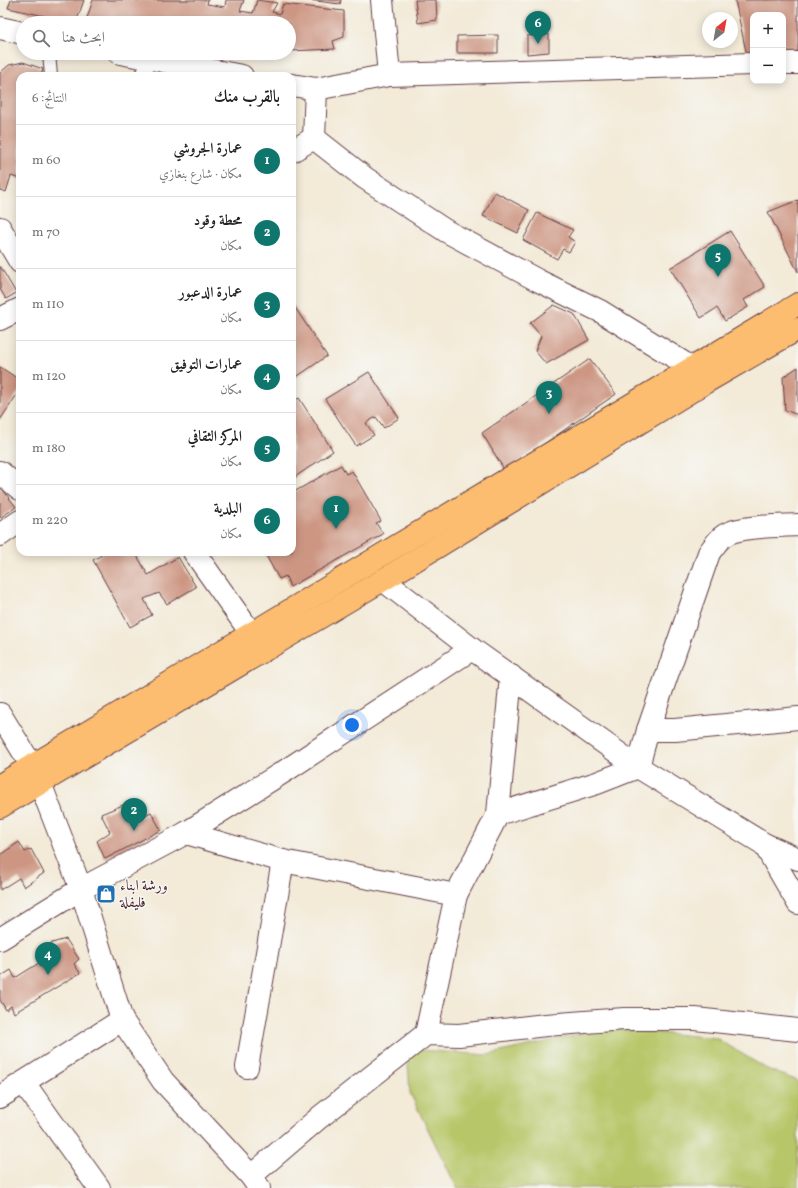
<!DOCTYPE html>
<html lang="ar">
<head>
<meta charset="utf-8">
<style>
  body { margin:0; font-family:Vollkorn,Amiri,serif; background:#f6f6f6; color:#222; direction:rtl }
  .controls { position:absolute; right:12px; top:12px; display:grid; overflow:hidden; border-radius:8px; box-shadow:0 2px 10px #0003 }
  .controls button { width:36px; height:36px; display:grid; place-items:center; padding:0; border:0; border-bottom:1px solid #e0e0e0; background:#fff; color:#222; font:20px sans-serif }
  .compass { position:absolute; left:702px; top:12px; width:36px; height:36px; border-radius:50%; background:#fff; box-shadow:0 2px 10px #0003; rotate:31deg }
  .you { position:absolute; left:352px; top:725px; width:14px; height:14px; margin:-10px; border:3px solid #fff; border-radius:50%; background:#1a73e8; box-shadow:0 0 0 6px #1a73e833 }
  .badge { display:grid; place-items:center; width:26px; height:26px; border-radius:50%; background:#0f766e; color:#fff; font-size:13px; font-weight:700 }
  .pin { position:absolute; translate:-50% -33px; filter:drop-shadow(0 1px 2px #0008) }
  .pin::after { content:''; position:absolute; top:21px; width:14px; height:12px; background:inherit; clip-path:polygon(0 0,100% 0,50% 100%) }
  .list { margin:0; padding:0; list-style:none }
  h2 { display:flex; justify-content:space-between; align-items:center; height:52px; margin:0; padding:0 16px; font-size:17px }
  h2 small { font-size:13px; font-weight:400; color:#767676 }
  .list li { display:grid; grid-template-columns:26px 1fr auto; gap:12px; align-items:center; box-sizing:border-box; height:72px; padding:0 16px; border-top:1px solid #e0e0e0 }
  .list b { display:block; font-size:15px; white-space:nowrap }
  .list p { margin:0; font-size:13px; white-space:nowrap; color:#767676 }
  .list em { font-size:13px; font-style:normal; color:#767676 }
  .icon { flex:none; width:22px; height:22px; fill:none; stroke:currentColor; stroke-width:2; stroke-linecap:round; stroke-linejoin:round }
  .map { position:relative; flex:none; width:798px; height:1188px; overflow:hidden; direction:ltr }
  .search { position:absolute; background:#fff; box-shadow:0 2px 10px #0003; left:16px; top:16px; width:280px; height:44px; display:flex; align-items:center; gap:10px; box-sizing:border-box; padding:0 14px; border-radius:22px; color:#767676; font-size:15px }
  .panel { position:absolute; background:#fff; box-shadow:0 2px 10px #0003; left:16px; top:72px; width:280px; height:484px; border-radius:12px; direction:rtl }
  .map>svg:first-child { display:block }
  .green { fill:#b7c668; stroke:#80724a }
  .building { fill:#cd9683 }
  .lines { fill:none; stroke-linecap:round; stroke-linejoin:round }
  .service-casing { stroke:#633d45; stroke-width:14 }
  .minor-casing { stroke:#633d45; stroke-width:24 }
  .trunk-casing { stroke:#633d45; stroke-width:24 }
  .service { stroke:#fff; stroke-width:12 }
  .minor { stroke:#fff; stroke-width:22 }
  .trunk { stroke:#fcbd6f; stroke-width:22 }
  .labels { text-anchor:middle; stroke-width:3; stroke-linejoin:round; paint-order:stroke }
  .poi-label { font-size:15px; fill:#4a1f2b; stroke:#f6f6f2; text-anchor:start }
</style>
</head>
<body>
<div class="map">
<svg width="798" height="1188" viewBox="0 0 798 1188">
  <rect width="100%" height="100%" fill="#f6f6f2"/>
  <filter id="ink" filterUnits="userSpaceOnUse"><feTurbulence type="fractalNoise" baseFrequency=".025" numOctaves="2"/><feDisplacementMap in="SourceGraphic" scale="8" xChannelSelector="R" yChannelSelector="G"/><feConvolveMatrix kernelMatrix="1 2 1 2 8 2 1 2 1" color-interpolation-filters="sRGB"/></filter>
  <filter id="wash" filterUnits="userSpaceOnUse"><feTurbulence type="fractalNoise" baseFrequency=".012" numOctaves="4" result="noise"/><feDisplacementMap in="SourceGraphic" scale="16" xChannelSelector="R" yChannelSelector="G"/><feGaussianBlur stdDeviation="0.9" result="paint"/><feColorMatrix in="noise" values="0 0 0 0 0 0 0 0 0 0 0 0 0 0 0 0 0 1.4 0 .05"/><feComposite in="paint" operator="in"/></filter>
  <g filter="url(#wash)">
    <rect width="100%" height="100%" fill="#f3ead7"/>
    <path class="green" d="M607,1028l109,10 51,31 31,12v107h-341l-47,-95 -3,-44 80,6z"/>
    <g id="blocks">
      <g class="building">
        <path d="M11,0h73l-8,23 -68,-15z"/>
        <path d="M93,0h115l-1,4 18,3 1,-7h18l-4,11 13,2 4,-13 20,3 -5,9 8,2 3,-10 61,7v26l-11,4 2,8 -46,2v-28h-196l-7,-2z"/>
        <path d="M308,0h33l-1,4z"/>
        <path d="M415,0h21l1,20 -19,3z"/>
        <path d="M735,0h63v51l-15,3v-39h-30v45l-5,1z"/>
        <path d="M549,34v18l-22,2v-18z"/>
        <path d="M498,35v18h-41v-17z"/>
        <path d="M23,62l20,7 -2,7h-21v103l-9,-3 -5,16 -6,-2v-117l9,-8z"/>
        <path d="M495,192l34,18 -11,23 -35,-17z"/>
        <path d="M798,200v72l-30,-60z"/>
        <path d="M537,213l36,17 -5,7 7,5 -6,10 -6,-3 -6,10 -34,-19z"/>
        <path d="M730,231l35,56 -21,13 4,7 -23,14 -8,-13 -16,10 -31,-50z"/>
        <path d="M0,266l16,27 -10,6 -6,-10z"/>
        <path d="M292,303l35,53 -35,24z"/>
        <path d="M554,305l20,9 15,26 -43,24 -11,-13 6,-15 -11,-13z"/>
        <path d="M590,359l26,35 -111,77 -23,-38z"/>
        <path d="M0,367l20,13v10l-20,30z"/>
        <path d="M798,367v48l-13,-5 -2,-33z"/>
        <path d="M369,372l30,46 -15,10 -8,-11 -10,6 8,12 -18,11 -31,-47z"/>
        <path d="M299,398l34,53 -41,28v-77z"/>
        <path d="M341,465l5,9 6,-3 29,50 -5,2 7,11 -93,53 -4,-11 -7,3 -15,-27h28v-59z"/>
        <path d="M0,486l16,21 -16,11z"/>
        <path d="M107,552h28l13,23 30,-18 18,30 -29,17 -8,-11 -15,6 8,16 -22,12 -37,-67z"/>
        <path d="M123,805l10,17 18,-10 10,18 -56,29 -8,-18 13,-9 -9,-18z"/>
        <path d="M19,842l6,10 6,-3 13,24 -20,14 -5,-9 -19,12v-35z"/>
        <path d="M66,939l13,20 -5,5 6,9 -66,40 -3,-7 -5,4 -6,-10v-23l11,-7 4,8 32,-20 -6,-9 11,-6z"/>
      </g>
    </g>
  </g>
  <g filter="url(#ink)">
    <use href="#blocks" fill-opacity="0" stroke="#633d45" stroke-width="1"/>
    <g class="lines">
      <g class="service-casing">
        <g id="service">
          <path d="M49,53l2,23"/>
          <path d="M140,76l13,-16"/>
        </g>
      </g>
      <g class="minor-casing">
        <g id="minor">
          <path d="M382,0l7,75"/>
          <path d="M0,28l23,5"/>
          <path d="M120,53l122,23"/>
          <path d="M783,63h15"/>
          <path d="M292,85l24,4 73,-14 364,-11"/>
          <path d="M314,138l51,40 81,53 91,49 63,31 92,57 12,12"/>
          <path d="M292,151l22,-13 2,-49"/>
          <path d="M0,228l20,34"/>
          <path d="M0,319l20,-10"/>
          <path d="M0,472l20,17"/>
          <path d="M0,535l20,-14"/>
          <path d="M194,552l57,81"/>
          <path d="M383,580l89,69 166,118 126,77 34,59"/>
          <path d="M0,714l32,52 8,17 41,106 41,131 41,61 88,95 8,12"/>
          <path d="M648,730h27l123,-12"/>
          <path d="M498,814l99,-31 41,-16 10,-37 61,-177c5,-7 11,-17 20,-20 14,-7 52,-7 69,-8"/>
          <path d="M186,833l97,28 173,34"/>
          <path d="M764,844l34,15"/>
          <path d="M0,939l81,-50 105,-56 99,-62 187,-122"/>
          <path d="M426,1034l30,-139 42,-81 13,-138"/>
          <path d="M247,1067l36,-206"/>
          <path d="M24,1083l75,105"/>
          <path d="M0,1097l122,-77"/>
          <path d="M251,1176l69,-59 106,-83 33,1 87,-10 78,-6h71l103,11"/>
        </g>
      </g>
      <g class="trunk-casing">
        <g id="trunk">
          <path d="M0,785l798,-481"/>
          <path d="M0,807l383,-227 323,-198 92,-53"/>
        </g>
      </g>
      <use href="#service" class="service"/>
      <use href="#minor" class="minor"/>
      <use href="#trunk" class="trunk"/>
    </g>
  </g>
  <defs>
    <g id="shop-square" transform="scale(1)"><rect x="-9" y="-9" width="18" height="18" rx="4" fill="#1f6fb2" stroke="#f6f6f2"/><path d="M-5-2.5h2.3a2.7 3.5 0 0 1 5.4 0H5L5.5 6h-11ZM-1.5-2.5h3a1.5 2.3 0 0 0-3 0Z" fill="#fff"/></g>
  </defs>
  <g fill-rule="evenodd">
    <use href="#shop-square" x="106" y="894"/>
  </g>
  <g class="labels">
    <g class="poi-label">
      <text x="120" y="890">ورشة ابناء<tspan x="120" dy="17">فليفلة</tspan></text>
    </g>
  </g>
</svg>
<div class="controls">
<button>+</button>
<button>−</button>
</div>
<svg class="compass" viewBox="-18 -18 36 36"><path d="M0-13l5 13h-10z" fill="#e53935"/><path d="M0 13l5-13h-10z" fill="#767676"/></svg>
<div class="you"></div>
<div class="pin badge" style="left:336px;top:529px">1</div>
<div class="pin badge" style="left:134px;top:831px">2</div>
<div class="pin badge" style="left:549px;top:414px">3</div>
<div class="pin badge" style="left:48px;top:975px">4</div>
<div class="pin badge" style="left:718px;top:277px">5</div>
<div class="pin badge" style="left:538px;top:44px">6</div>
<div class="search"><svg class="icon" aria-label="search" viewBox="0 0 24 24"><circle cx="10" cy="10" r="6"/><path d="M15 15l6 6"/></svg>ابحث هنا</div>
<section class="panel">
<h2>بالقرب منك<small>النتائج: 6</small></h2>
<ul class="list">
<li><span class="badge">1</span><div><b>عمارة الجروشي</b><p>مكان · شارع بنغازي</p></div><em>60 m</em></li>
<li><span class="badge">2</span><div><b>محطة وقود</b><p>مكان</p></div><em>70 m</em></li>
<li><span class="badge">3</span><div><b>عمارة الدعبور</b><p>مكان</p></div><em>110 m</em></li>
<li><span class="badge">4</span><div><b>عمارات التوفيق</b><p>مكان</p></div><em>120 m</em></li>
<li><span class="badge">5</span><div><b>المركز الثقافي</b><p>مكان</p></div><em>180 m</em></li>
<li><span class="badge">6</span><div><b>البلدية</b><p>مكان</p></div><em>220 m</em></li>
</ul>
</section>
</div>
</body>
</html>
